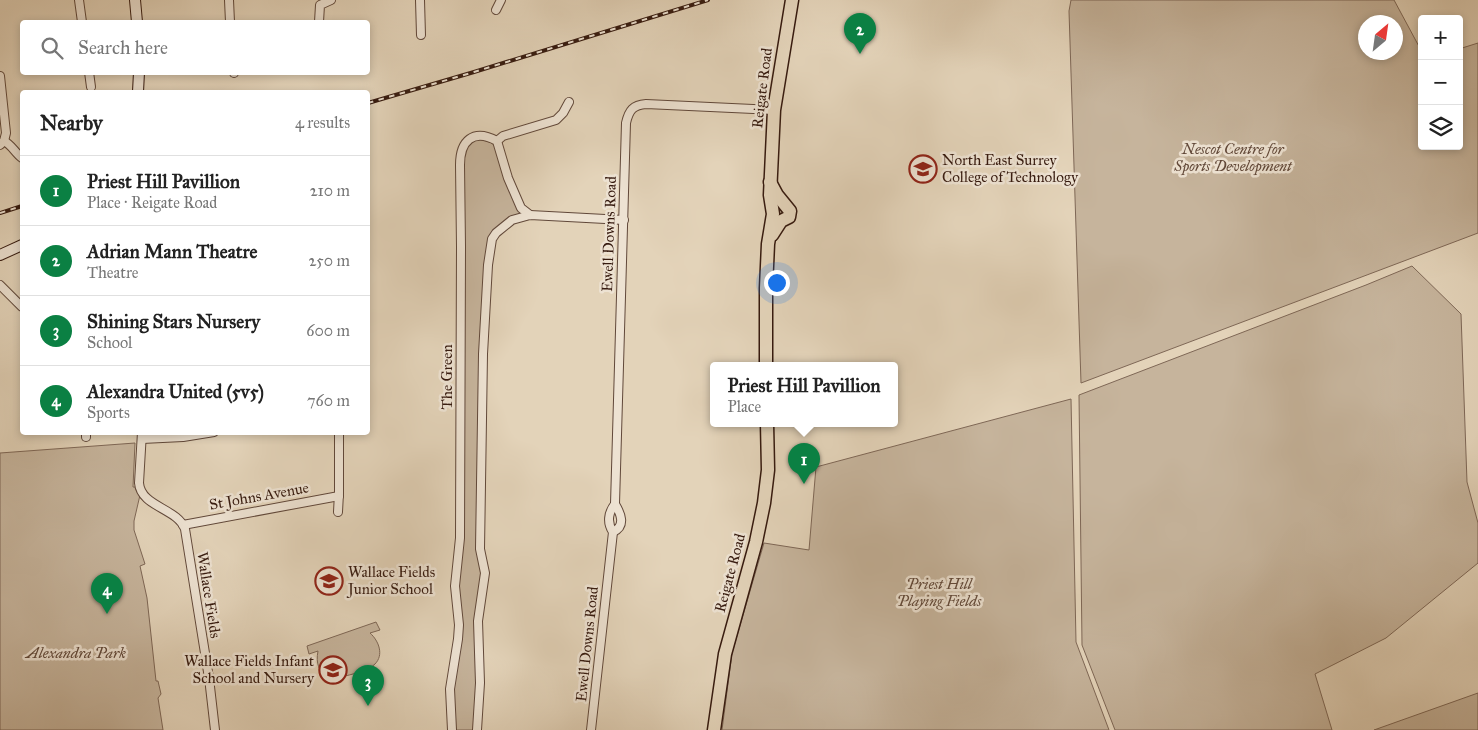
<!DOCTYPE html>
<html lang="en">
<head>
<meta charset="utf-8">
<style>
  body { margin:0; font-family:"IM FELL Great Primer",serif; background:#f6f6f6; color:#222 }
  .controls { position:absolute; right:15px; top:15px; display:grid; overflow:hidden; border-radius:5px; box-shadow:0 2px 8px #0003 }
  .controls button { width:45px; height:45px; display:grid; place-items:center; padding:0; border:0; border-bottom:1px solid #e0e0e0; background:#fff; color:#222; font:25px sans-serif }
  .compass { position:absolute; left:1358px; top:15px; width:45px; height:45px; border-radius:50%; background:#fff; box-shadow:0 2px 8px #0003; rotate:29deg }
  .you { position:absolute; left:776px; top:282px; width:18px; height:18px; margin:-12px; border:4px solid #fff; border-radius:50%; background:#1a73e8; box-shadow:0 0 0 8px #1a73e833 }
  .badge { display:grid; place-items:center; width:32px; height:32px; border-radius:50%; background:#0b8043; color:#fff; font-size:16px; font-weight:700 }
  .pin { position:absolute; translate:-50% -41px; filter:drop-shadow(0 1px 2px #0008) }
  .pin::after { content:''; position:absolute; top:26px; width:18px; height:15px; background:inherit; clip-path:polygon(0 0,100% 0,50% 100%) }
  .popup { position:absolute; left:710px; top:362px; width:188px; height:65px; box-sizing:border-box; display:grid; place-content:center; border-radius:5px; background:#fff; filter:drop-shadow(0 1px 4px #0005); font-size:16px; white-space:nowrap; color:#767676 }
  .popup b { font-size:19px; color:#222 }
  .popup::after { content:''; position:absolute; left:50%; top:100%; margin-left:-10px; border:10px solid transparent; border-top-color:#fff }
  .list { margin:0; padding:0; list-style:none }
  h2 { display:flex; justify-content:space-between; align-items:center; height:65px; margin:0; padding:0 20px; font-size:21px }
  h2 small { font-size:16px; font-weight:400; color:#767676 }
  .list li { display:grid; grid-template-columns:32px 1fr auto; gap:15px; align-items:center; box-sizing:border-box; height:70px; padding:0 20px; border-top:1px solid #e0e0e0 }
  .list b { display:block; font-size:19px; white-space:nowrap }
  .list p { margin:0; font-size:16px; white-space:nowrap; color:#767676 }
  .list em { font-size:16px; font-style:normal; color:#767676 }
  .icon { flex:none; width:28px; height:28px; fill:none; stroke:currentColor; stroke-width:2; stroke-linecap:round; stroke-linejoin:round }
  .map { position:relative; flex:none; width:1478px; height:730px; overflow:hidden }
  .search { position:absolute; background:#fff; box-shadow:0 2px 8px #0003; left:20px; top:20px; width:350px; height:55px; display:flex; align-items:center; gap:12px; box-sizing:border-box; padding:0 18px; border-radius:5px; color:#767676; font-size:19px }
  .panel { position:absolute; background:#fff; box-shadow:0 2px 8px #0003; left:20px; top:90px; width:350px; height:345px; border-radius:5px }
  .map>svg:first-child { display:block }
  .green { fill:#c6b49c; stroke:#7e6756; fill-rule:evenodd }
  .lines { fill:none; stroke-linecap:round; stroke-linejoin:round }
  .minor-casing { stroke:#61483a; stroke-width:10 }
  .secondary-casing { stroke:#361a0f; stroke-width:12 }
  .trunk-casing { stroke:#361a0f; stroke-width:15 }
  .minor { stroke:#ede2d2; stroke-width:8 }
  .secondary { stroke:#ede2d2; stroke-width:10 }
  .trunk { stroke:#e3d3b9; stroke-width:12 }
  .rail-casing { stroke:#361a0f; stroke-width:4 }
  .rail { stroke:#ede2d2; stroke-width:2; stroke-dasharray:5.5; stroke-linecap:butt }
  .labels { text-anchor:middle; stroke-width:5; stroke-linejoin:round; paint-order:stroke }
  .street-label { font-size:15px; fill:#361a0f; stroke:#ede2d2 }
  .park-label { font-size:15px; font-style:italic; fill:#614839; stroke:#ede2d2 }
  .poi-label { font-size:15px; fill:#361a0f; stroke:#ede2d2; text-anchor:start }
</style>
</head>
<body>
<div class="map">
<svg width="1478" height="730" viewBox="0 0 1478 730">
  <rect width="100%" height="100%" fill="#e3d3b9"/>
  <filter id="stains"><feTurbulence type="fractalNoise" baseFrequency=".004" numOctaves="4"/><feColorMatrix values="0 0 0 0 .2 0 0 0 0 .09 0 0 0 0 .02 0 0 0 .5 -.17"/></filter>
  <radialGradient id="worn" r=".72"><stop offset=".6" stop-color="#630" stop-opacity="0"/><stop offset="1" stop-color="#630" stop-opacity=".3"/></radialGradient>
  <g class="green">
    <path d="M1071,0h323l28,52v94h37v-97l19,-6v190l-397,150 -12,-372zM1366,22h30v30h-30z"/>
    <path d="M481,139l11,4 3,4 9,31 17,36 -32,26 -7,333 -7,47 3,62 -4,48h-19l-2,-37 5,-107 4,-424c2,-12 5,-22 19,-23z"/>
    <path d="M1412,266l49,48 6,168 11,41v40l-92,75 -71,36 17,56h-217l-33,-85 -3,-250 287,-110z"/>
    <path d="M1071,399l5,243 33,88h-387l10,-77 32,-110 45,7 7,-83z"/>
    <path d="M135,443l-2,44h2l5,8 -6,26v9l11,34 -5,2 7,32 9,83h2l3,13 -3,4 5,32h-163v-277z"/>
    <path d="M376,622l4,8 -10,3c9,8 14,22 5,31 -6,6 -15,7 -22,10 -20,6 -40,3 -35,-23l-9,3 -2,-8z"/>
    <path d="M1478,693v37h-104z"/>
  </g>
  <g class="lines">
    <g class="minor-casing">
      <g id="minor">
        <path d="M79,0l3,22"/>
        <path d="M229,0l1,22"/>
        <path d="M420,0l1,35"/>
        <path d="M496,10l5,-10"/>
        <path d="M319,22l1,-17 11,-5"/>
        <path d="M89,72l2,15"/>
        <path d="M234,72v1"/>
        <path d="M0,76l6,57 -2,8 -4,4"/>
        <path d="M4,141c8,4 11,12 18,17"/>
        <path d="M497,141l6,-5 53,-16 7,-7 6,-11"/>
        <path d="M0,285l22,22"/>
        <path d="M86,432v5"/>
        <path d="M142,432l-3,51c2,24 38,25 46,46l24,149 6,52"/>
        <path d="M142,439l41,-2 31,-5"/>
        <path d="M338,512l1,-19v-61"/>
        <path d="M183,525l156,-29"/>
        <path d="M613,532c13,-6 8,-18 2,-28"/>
        <path d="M452,730l-2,-41 8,-50 1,-14 -4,-39 5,-48 1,-291 -1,-82c0,-24 13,-37 37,-24l11,37 13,30 9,7"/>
        <path d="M477,730l3,-47 -2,-62 7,-48 -5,-24 3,-195 5,-89 4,-26 4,-6 16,-13 18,-5 94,5"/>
        <path d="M591,730l22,-198c-6,-9 -5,-19 2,-28l11,-381c3,-13 7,-18 20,-19l128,6"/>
      </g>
    </g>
    <g class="secondary-casing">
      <g id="secondary">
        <path d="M135,0l2,22"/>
        <path d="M138,92l1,-20"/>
        <path d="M0,255l22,-10"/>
      </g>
    </g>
    <g class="trunk-casing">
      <g id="trunk">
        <path d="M770,182l7,13 13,16 -1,6 -8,4 -9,14"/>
        <path d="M766,365v-77l2,-44 5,-30 -3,-19 4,-85 18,-110"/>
        <path d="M714,730l11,-76 31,-112 8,-39 4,-33 -1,-47"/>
      </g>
    </g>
    <use href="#minor" class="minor"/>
    <use href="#secondary" class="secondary"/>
    <use href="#trunk" class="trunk"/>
    <g class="rail-casing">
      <g id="rail">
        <path d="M368,103l106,-31 234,-72"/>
        <path d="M0,213l22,-7"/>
      </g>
    </g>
    <use href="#rail" class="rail"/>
  </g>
  <defs>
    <g id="university-ring" transform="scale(1.4375)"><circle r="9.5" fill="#ede2d2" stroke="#8f2418" stroke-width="1.5"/><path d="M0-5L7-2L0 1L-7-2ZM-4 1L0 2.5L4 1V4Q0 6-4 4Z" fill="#8f2418"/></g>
    <g id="school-ring" transform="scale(1.4375)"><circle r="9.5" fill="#ede2d2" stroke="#8f2418" stroke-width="1.5"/><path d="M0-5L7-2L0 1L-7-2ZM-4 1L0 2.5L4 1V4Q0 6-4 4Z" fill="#8f2418"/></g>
  </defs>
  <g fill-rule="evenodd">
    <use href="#university-ring" x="923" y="169"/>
    <use href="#school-ring" x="329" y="581"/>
    <use href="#school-ring" x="333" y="670"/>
  </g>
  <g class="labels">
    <g class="street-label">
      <text transform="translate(762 88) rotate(-83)" y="5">Reigate Road</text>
      <text transform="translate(609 234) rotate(-88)" y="5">Ewell Downs Road</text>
      <text transform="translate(447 377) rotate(-90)" y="5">The Green</text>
      <text transform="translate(259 496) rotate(-10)" y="5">St Johns Avenue</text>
      <text transform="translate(730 573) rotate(-75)" y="5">Reigate Road</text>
      <text transform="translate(209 595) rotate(81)" y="5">Wallace Fields</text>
      <text transform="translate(587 644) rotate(-84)" y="5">Ewell Downs Road</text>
    </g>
    <g class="park-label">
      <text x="1233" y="154">Nescot Centre for<tspan x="1233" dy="17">Sports Development</tspan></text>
      <text x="939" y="589">Priest Hill<tspan x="939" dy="17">Playing Fields</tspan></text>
      <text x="76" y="658">Alexandra Park</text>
    </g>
    <g class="poi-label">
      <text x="942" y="165">North East Surrey<tspan x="942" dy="17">College of Technology</tspan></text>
      <text x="348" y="577">Wallace Fields<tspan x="348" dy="17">Junior School</tspan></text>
      <text x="314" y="666" text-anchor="end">Wallace Fields Infant<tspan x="314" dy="17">School and Nursery</tspan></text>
    </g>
  </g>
  <rect width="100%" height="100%" filter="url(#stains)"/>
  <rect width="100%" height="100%" fill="url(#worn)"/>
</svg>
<div class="controls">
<button>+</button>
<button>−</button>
<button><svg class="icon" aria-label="layers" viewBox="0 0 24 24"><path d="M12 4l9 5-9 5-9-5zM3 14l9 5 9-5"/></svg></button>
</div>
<svg class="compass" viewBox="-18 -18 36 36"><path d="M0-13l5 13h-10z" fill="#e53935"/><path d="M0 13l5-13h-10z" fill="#767676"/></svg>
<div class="you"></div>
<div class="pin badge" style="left:804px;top:484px">1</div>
<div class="popup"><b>Priest Hill Pavillion</b>Place</div>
<div class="pin badge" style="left:860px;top:54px">2</div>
<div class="pin badge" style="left:368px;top:706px">3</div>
<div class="pin badge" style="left:107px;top:614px">4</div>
<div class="search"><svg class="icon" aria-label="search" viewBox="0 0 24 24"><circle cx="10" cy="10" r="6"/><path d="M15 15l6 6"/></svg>Search here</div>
<section class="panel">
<h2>Nearby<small>4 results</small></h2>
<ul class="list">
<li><span class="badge">1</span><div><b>Priest Hill Pavillion</b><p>Place · Reigate Road</p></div><em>210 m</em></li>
<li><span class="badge">2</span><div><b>Adrian Mann Theatre</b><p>Theatre</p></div><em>250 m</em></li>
<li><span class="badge">3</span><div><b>Shining Stars Nursery</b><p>School</p></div><em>600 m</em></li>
<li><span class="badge">4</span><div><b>Alexandra United (5v5)</b><p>Sports</p></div><em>760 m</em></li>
</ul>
</section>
</div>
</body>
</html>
